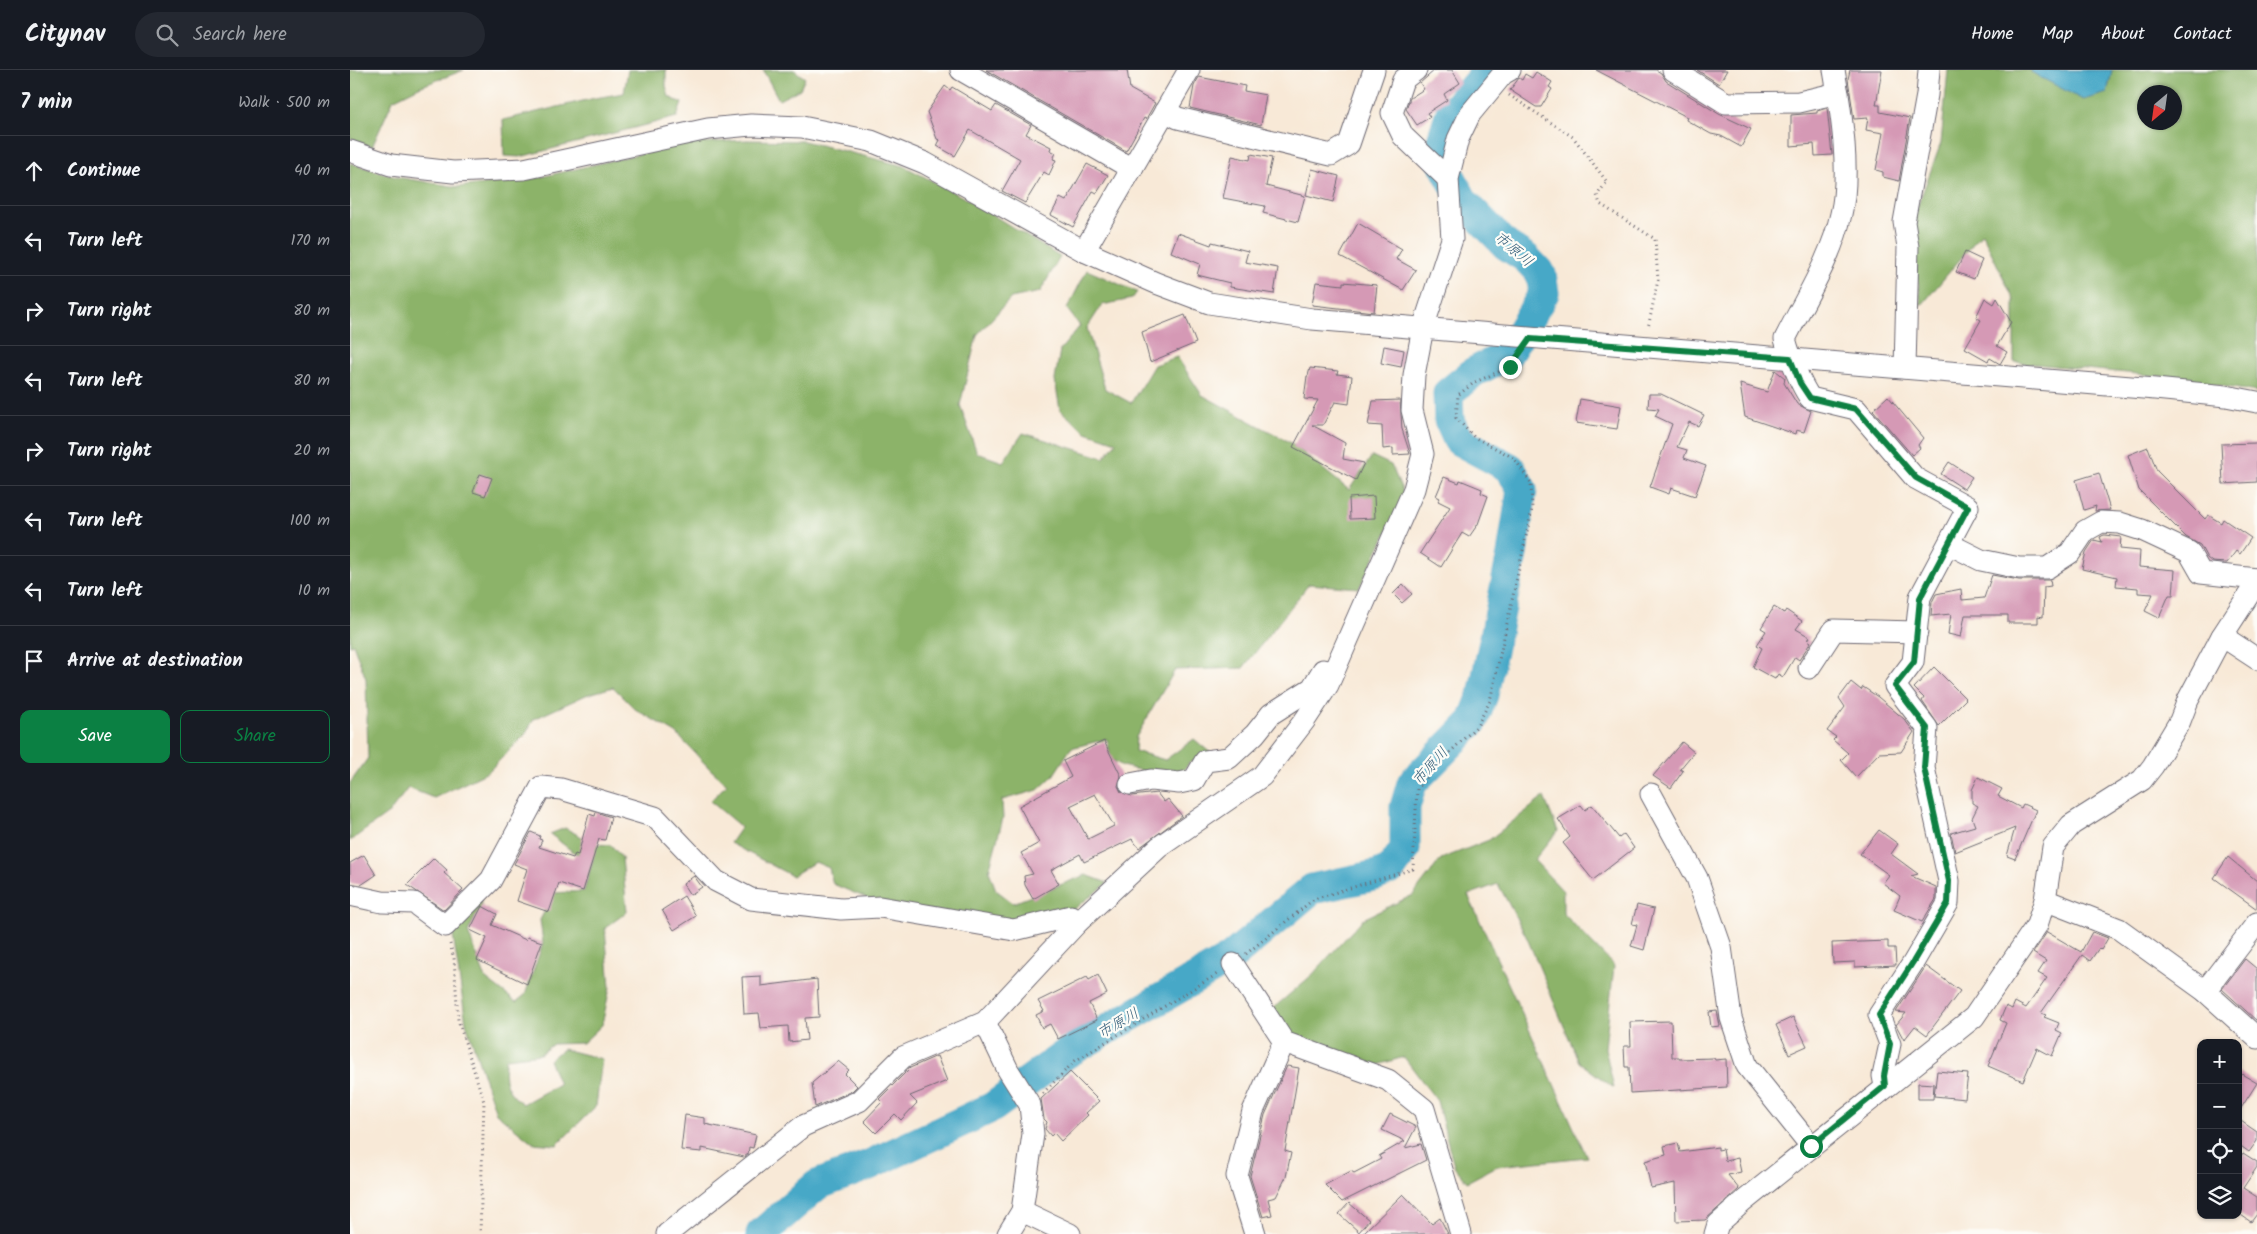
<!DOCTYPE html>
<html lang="en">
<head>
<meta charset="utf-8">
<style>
  body { margin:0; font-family:Kalam,"Klee One",sans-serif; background:#242831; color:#f1f3f6 }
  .controls { position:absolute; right:15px; bottom:15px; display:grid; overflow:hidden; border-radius:10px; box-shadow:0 1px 4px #0004 }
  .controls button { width:45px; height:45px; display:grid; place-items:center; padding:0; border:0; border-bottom:1px solid #363941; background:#171b24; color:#f1f3f6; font:25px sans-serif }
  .compass { position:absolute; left:1787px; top:15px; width:45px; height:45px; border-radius:50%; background:#171b24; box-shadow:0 1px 4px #0004; rotate:209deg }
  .stop { position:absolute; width:15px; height:15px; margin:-11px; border:4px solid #0b8043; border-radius:50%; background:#fff }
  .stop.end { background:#0b8043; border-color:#fff; box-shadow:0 1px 5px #0008 }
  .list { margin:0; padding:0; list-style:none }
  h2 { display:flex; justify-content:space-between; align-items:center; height:65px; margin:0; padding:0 20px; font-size:21px }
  h2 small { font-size:16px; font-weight:400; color:#9ea1a6 }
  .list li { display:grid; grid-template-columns:32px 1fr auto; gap:15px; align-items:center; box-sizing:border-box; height:70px; padding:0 20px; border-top:1px solid #363941 }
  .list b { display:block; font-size:19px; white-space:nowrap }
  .list em { font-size:16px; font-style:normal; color:#9ea1a6 }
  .actions { display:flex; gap:10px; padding:15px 20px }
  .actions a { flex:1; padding:11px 0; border:1px solid #0b8043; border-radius:10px; text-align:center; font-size:18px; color:#0b8043 }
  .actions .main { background:#0b8043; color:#fff }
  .icon { flex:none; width:28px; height:28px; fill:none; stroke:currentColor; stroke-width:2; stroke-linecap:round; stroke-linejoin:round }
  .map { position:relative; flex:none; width:1907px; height:1164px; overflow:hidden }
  header { display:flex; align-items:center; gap:30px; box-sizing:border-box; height:70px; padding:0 25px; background:#171b24; border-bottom:1px solid #363941 }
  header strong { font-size:24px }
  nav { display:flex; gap:28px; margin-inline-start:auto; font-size:18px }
  .search { width:350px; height:45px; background:#242831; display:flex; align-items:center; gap:12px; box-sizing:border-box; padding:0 18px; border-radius:28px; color:#9ea1a6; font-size:19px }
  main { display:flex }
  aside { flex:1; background:#171b24 }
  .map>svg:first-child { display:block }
  .forest { fill:#8cb369; stroke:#576a52; fill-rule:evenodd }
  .water { fill:#47a8c7; stroke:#346581 }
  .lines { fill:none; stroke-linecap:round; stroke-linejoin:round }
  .river { stroke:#47a8c7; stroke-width:31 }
  .building { fill:#d599b5; fill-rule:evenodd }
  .minor-casing { stroke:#6d6872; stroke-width:23 }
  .path { stroke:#6d6872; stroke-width:3; stroke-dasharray:1 4; stroke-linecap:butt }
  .minor { stroke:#fff; stroke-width:21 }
  .route { stroke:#0b8043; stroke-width:6 }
  .labels { text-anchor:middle; stroke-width:4.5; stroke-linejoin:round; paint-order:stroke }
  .water-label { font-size:15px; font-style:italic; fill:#335e7a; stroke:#fdfcf7 }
</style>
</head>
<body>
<header>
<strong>Citynav</strong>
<div class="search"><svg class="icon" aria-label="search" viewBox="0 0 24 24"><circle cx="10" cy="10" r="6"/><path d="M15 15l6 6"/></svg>Search here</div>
<nav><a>Home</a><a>Map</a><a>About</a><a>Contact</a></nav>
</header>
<main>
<aside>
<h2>7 min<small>Walk · 500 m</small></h2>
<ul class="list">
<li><svg class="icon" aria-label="ahead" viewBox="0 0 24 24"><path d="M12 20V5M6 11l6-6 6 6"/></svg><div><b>Continue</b></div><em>40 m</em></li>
<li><svg class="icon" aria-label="left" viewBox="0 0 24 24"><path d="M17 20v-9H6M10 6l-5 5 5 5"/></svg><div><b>Turn left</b></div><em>170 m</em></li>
<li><svg class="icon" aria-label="right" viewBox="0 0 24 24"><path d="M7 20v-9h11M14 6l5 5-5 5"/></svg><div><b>Turn right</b></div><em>80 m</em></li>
<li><svg class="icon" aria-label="left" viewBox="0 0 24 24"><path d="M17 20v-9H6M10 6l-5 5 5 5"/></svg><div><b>Turn left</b></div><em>80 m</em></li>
<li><svg class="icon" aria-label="right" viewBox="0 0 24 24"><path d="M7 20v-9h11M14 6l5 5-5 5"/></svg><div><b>Turn right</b></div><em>20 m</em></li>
<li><svg class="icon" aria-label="left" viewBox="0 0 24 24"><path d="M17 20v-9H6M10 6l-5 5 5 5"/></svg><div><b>Turn left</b></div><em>100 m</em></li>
<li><svg class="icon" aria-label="left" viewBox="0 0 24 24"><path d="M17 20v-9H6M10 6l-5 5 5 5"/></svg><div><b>Turn left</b></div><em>10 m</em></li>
<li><svg class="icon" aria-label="arrive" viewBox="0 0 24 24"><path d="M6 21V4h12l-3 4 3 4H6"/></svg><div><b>Arrive at destination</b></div></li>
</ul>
<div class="actions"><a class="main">Save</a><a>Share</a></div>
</aside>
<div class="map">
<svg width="1907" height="1164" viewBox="0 0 1907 1164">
  <rect width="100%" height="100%" fill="#fdfcf7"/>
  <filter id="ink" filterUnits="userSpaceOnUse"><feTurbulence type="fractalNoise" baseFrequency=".02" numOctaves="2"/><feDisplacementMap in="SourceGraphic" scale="10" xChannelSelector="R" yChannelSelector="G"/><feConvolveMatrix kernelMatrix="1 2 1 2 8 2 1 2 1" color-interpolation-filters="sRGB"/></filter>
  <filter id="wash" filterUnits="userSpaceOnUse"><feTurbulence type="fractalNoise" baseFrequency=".0096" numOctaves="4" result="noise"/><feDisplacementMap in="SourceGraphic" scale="20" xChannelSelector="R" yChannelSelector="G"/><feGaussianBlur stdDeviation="1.12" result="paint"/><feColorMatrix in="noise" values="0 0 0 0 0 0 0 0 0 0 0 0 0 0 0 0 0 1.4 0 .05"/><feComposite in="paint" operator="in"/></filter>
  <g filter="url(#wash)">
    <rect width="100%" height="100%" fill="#f8e9d7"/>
    <g class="forest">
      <path d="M0,0h114l-45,17 -26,13 -21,47 -22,-9z"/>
      <path d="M278,0h38v16l3,11 13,6 -5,14 -157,40 -16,-1 -1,-36 92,-22 29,-5z"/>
      <path d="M413,0h31l11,8 -5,11 -21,11z"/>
      <path d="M1598,0h83v2l76,21 5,-23h145v322l-89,-15 -154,-15v-62l-32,-67 -61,73 -10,-82 30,-81zM1794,22h30v30h-30z"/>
      <path d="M397,70l57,1 100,25 68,36 88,55 -20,35 -29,6 -34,37 -17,70 17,48 26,9 20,-29 81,25 12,-16 -30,-10 -26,-22 -5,-30 5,-30 20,-24 -13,-17 20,-39 50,22 -5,7 -30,6 -15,23 18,61 26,14 23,-38 23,-8 25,38 89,48 58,47 23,-34 19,9 14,31 -46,92 -50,-4 -66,84 -68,2 -39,67 -1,14 30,9 29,-21 19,16 -24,8 -11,16 -56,-13 -11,-7 -4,-20 -36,9 -18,28 -15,14 -36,10 1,18 -14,53 7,19 17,13 73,-28 22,8 -47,36 -45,3 -138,-19 -45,-19 -4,-16 -14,-6 -23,14 -62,-33 11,-16 -31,-26 17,-17 -17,-15 -34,-36 -41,-24 -22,-22 -27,8 -52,24 -9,16 -37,37 -54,26 -26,-10 -18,24 -40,29v-58l18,-25 -2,-79 -13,-35 -3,1v-482l46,14 62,10 79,-9 145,-34z"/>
      <path d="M1194,727l14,34 -24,29 29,31v22l51,53 -9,82 9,40 -35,-26 -52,-124 -29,-54 -30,11 119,262 -90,9 -30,16 -13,-16 -17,-65 -33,-44 -33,10 -79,-26 -22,-30 42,-36 51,-56 50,-24 28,-36 48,-19z"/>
      <path d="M215,758l30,16 16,1 11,13 5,54 -22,16 5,59 -8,38 -19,18 -30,1 -13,10 -34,4c-4,21 -1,33 17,46l36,-20 -10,-24 14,-11 39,10 -6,47 -39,39 -24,-2 -37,-30 -30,-90 -14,-95 29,-29v6l-13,27 18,47 30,23 9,-7 18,-52 -3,-23 14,-27 30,-2 9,-32 -20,-7 -23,-18z"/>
    </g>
    <path class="water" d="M1681,0h81l-5,23 -24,7 -52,-28z"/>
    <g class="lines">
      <path class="river" d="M411,1164l56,-49 52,-20 124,-58 74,-54 162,-94 83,-70 65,-14 14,-6 14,-20v-42l7,-24 61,-62 10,-26 29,-141 10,-64 -12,-22 -52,-28 -9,-20 -1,-27 26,-21 33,-17 37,-62 -3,-19 -15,-16 -20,-13 -43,-44 -25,-48 12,-38 38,-45"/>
    </g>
    <g id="blocks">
      <g class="building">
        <path d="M636,0h141l3,19 25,14 -9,16 -2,-1 -18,33z"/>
        <path d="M1085,0h17l8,13 -16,11 3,6 -20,13 3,4 -13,8 -11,-16 4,-11 14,-9 -4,-6z"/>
        <path d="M1246,0h60l5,3 5,8 53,33 32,15 -10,18 -20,-11 -10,-2 -25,-14 1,-3z"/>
        <path d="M1347,0h30l-8,14z"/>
        <path d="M1500,0h32l-6,35h4v7l30,6 -11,63 -16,-4v-5l-7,-2 7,-37 -17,-3 2,-12 -14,1 -6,-40z"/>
        <path d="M1186,2l16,10 -3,5 3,2 -11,18h-5l-26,-17 9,-12 3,2 3,-6 7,4z"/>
        <path d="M849,7l46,9 -1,5 22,4 -5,30 -71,-17 4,-22z"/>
        <path d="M595,16l5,4 2,-3 40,24 4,-6 35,20 -5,9 25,13 -1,3 6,3 -3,6 3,1 -7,15 -5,-3 -19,31 -23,-12 18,-32 -50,-29 -15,26 -18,-10 3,-6 -3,-1 -10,-27z"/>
        <path d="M1477,38l5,47 -17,1 -1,-12 -23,2v-31l26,-2v-2z"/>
        <path d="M901,84l21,4 -6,28 39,10 -7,26 -35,-9 2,-7 -42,-8 9,-42 18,4z"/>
        <path d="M737,94l21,11 -11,18 -4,-2 -20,36 -22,-12 9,-17 6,3z"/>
        <path d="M962,99l27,7 -6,26 -27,-7z"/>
        <path d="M1008,153l44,26 -6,10 20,11 -13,20 -63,-34z"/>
        <path d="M828,163l33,12 1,-3 36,9 -3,11 33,6 -4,26 -44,-7v-4l-33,-8 3,-11 -29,-12z"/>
        <path d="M1615,182l17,8 -8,19 -18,-7z"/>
        <path d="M966,212l27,3v-3l34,3 -3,27 -62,-7z"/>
        <path d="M1635,228l9,6 3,-6 14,24 -14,24 10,6 -7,12 -10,-6 -2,3 -23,-13 16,-28 -5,-3z"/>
        <path d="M835,245l11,28 -46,19 -8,-30z"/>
        <path d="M1034,276l20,4 -3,17 -20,-4z"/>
        <path d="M960,298l28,3 -1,3 15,2 -3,28 -14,-2 -12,23h-11l33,18 -2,16 21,4 -8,17 -63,-33 25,-47 -14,-1 3,-23h1z"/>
        <path d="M1425,300l10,8 -1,5 13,21 14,7 -7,21 -8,-2 -1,4 -50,-17 -5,-33 27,8z"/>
        <path d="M1299,324h12l43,21 -6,11 -9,-4 -12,25 10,3 -3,8 22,8 -11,30 -24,-8 -2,6 -19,-7 22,-63 -17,-8 4,-7 -11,-1z"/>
        <path d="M1538,326l35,42 -5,7 2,3 -8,7 -39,-45z"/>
        <path d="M1230,329l41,7 -4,23 -41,-6z"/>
        <path d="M1050,330l2,29 8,25 -17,1v-7l-10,1 -1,-23 -14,-1 5,-24z"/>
        <path d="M1907,373v39l-34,2 -2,-40z"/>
        <path d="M1798,377l9,24 48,48 3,-4 13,8 2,-4 28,19 -11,16 -4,-3 -9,12 -15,-1 -5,-4 -7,-13 -14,-8 -47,-47 -11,-35z"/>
        <path d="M1599,392l23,15 -8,12 -23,-15z"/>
        <path d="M1749,403l11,37 -15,1 1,-5 -12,4 -8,-30z"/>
        <path d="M130,404l12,4 -7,18 -12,-4z"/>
        <path d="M1094,407l15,6 1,-3 22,9 -1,4 7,3 -10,28 -9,13 -7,-4 -21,34 -21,-14 30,-46 -12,-6 2,-3 -4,-2z"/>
        <path d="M1024,426l1,22 -25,1 -1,-21z"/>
        <path d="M1754,465l17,2 -1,12 20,2 -1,16 36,3 -2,25h-4l-10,23 -14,-7 8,-17 -15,-1v-5l-22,-2 1,-9 -35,-8 4,-17 8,-12 8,2 -2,-5z"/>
        <path d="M1642,505l27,5h31l1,6 -7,1 -1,30 -5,-1v7h-30v-8h-43l-4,22 -13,-3 3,-20 -20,2 1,-14 4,-8 25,-5 1,11 22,-2z"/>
        <path d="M1053,514l9,10 -10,9 -9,-9z"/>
        <path d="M1424,537l10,6 2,-3 16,11 -6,8 14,8 -2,3 3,2 -12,18 -4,-3 -12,20 -5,-3 -3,5 -22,-12 9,-19 -5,-3 9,-14 -5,-3z"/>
        <path d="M1584,597l32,32 -27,27 -17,-25 2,-3 -10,-10z"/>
        <path d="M1501,612l10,8 2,-3 15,10 26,22 10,13 -13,20 -22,1 -23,24 -15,-17 7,-7 -15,-13 3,-3 -9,-6 18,-24 -6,-9z"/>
        <path d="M754,671l17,35 -3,10 3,6 11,4 25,-3 7,9 4,-3 14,17 -43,32 -7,-9 -48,23 -4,-8 -29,16 8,14 -26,15 -8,-14 -1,-9 9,-2 -12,-21 18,-10 -20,-37 52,-29 -8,-16zM745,724l19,32 -26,13 -18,-33z"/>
        <path d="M1332,672l12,10 -14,17 3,2 -12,17 -18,-12z"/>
        <path d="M1628,707l24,12 -4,7 23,12 2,-4 13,6 -21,49 -8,-3 8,-28 -60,24 -4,-19 24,-7 -3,-8 6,-12 -6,-3v-13z"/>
        <path d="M1231,735l4,5 7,-5 27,33 5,-4 10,14 -41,32 -30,-37 7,-6 -12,-18z"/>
        <path d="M246,742l15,5 -6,23 -6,-1 -16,52 -24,-8 -10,29 -32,-11 10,-32 -13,-5 17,-32 9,4 -1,3 3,1 -3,7 34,11 2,-4 3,1 11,-41 6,2z"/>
        <path d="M1529,760l19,14 -7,10 27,20 -7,2 25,11v12l-14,23 -28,-12 6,-14 -17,-13 6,-8 -29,-21z"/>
        <path d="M14,785l12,20 -15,10 -11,-2v-20z"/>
        <path d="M1878,787l29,24v28l-43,-31z"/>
        <path d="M84,788l13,12 -3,3 19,17 -19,20 -37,-25z"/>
        <path d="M344,806l8,11 -12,8 -7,-11z"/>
        <path d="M334,826l12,20 -22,14 -12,-20z"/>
        <path d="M1287,835l17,4 -10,41 -13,-4 6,-21 -5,-1z"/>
        <path d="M132,836l15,8 -5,11 34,15 1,-3 15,5 -15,42 -50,-24 10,-22 -17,-8z"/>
        <path d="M1697,862l34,20 11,-20 16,6 -7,12 -2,-2 -9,13 -8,-6 -41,58 5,2 -2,2 15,6 -3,7 6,3 -10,23 -15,-8 -14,33 -35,-15 18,-43 -6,-3 6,-14 6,3 3,-7 11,6 21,-30 -9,-5 8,-12 -13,-8z"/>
        <path d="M1538,871v7h7l1,17 -41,2v-5l-22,1 -1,-20z"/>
        <path d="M1895,889l12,10v52l-35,-32z"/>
        <path d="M1576,896l34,25 -33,44 -12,-9 -11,14 -8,-15 10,-12 -10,-1z"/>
        <path d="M748,905l9,19 -18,9 8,17 -39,19 -8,-15 -8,4 -6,-13 8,-4 -6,-10 49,-24 2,3z"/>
        <path d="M411,906v10l56,-7 2,38 -14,1 2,22 -18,2 -1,-16 -27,2 -2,-15 -15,1 -2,-37z"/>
        <path d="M1367,941l3,15 -9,1 -2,-15z"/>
        <path d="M1443,947l14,29 -18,8 -13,-29z"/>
        <path d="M1321,951l1,36h7v2l35,-1 1,2 11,-1 1,28 -97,6 -1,-26h-4l-1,-21h7l-1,-24z"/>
        <path d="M587,986l10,25 -37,15 7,7 -16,17 -6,-6 -19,19 -12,-12 18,-19 -3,-3 31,-31z"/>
        <path d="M488,991l11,9 -4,4 12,12 -5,5 -37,16 -3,-24z"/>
        <path d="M937,996l12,2 -14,83 6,2 -5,24 -10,20 -8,2 4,16 -9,2 -13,-41 15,-61z"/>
        <path d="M1587,1001l31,3 -3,25 -31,-3z"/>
        <path d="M720,1002l29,29 -13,12 2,2 -27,26 -7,-8 -3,3 -6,-7 2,-7 -3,-3 -3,-20z"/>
        <path d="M1888,1002l19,11 -19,30z"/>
        <path d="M1568,1013l16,1 -1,15h-15z"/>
        <path d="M1040,1044l26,13 -11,21 16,-4 5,16 -84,42 -17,-17 26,-14 3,2 27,-14 -2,-3 26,-15 -23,-11z"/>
        <path d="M335,1045l20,3v6l51,11 -3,13 -4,-1 -1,7 -4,3 -42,-9v4l-21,-2z"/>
        <path d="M1888,1049l19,13v9l-8,11 -11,-8z"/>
        <path d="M1328,1073l2,9 38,-5v3l5,-1 2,12 13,-3 3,14 -13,3 11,14 -34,31 -29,1 -1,-38 -24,5 -6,-27 21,-6 -2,-9z"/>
        <path d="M1893,1083l14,9v5l-14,21 14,9v17l-6,8 -13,-9v-53z"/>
        <path d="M1053,1124l29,30 8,-6 8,16h-86z"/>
        <path d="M999,1133l20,17 -10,12 -20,-18z"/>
      </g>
    </g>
  </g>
  <g filter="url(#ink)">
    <use href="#blocks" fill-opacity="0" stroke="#6d6872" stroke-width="1"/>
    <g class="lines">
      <g class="minor-casing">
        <g id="minor">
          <path d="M611,0l171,99"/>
          <path d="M1066,0l-13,10 -11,33 11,23 45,43"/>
          <path d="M1323,0l53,33 73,-1 39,-9"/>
          <path d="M1484,0c7,41 17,103 7,144 -9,43 -36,85 -56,125 6,21 13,41 25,59l46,11 59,69 53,29 -48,90 -7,65 -18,24 32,42 -3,40 25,113 -1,22 -35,60 -34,52 11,29 -7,32 2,10"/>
          <path d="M815,41l13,7 153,37 18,-11 25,-74"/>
          <path d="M0,81l41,14 62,7 71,-3 184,-40 43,-4 51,2 69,14 54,22 159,88 72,32 53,20 103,16 843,70 71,7 31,6"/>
          <path d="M734,181l105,-181"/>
          <path d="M1555,298l3,-121 -4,-25 23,-127 2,-25"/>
          <path d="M1599,474l32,16 38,8h28l23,-15 15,-22 16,-9 19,1 22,7 47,22 12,21 56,6"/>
          <path d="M1872,566l35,23"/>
          <path d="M1459,598l25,-38 83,2"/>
          <path d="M780,714l21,-4 28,3 15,-3 11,-19 24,-3 26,-24 16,-20 41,-26 11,-18"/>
          <path d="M1301,724l46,84 24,69 10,71 16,48 64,80"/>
          <path d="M0,825l32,7 32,1 31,23 46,-46 50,-93 20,2 94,28 61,64 35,18 90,10 39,-2 134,23 57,-14 7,6"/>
          <path d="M1695,830l74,29 86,62 52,47"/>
          <path d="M883,894l51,78 104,38 36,29 37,125"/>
          <path d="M1855,921l52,-68"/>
          <path d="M635,952l23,48 22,35 3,29 -11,77 -14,23"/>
          <path d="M672,1141l48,23"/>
          <path d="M317,1164l136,-108 56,-25 44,-44 82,-35 93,-100 81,-75 103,-71 43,-56 23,-35 86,-196 9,-35 -11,-44 2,-35 9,-47 29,-89 -4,-60 10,-40 12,-25 33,-40 7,-4"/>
          <path d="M905,1164l-18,-58 16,-65 31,-69"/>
          <path d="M1365,1164l3,-10 26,-23 230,-184 63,-92 8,-25 8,-53 18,-22 71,-45 11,-14 27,-45 8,-21 34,-64 35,-54"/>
        </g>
      </g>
      <g class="path">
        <path d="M1159,25l64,42 34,45 -10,13 3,9 55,35 3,41 -10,48"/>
        <path d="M100,874l4,14 4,62 26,82 -4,132"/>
        <path d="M896,884l68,-55 99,-30 4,-80 25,-29 35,-34 13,-25 42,-192 -1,-26 -17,-25 -40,-21 -18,-19 2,-23 17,-13 35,-15 10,-13"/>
        <path d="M693,1023l32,-32 144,-88"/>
      </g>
      <use href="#minor" class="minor"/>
    </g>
  </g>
  <g class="lines" filter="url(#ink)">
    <path class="route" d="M1160,297l20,-28 260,19 10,25 10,15 46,11 60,69 52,29 -48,91 -6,64 -19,24 32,42 -3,40 25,113 -1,22 -35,59 -34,53 11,29 -6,32 1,10 -74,60"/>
  </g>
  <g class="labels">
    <g class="water-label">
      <text transform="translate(1164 179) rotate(40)" y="5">市原川</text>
      <text transform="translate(1080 696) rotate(-48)" y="5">市原川</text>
      <text transform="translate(768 953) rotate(-30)" y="5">市原川</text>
    </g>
  </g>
</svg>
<div class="controls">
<button>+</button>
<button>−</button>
<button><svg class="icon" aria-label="locate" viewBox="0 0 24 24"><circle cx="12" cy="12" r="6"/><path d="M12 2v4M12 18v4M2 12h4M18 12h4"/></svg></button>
<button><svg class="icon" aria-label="layers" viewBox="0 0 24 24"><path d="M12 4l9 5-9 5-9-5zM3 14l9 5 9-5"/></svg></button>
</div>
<svg class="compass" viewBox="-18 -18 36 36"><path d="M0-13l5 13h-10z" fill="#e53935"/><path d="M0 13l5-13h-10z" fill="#9ea1a6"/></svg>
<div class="stop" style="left:1461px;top:1076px"></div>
<div class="stop end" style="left:1160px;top:297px"></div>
</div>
</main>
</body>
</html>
